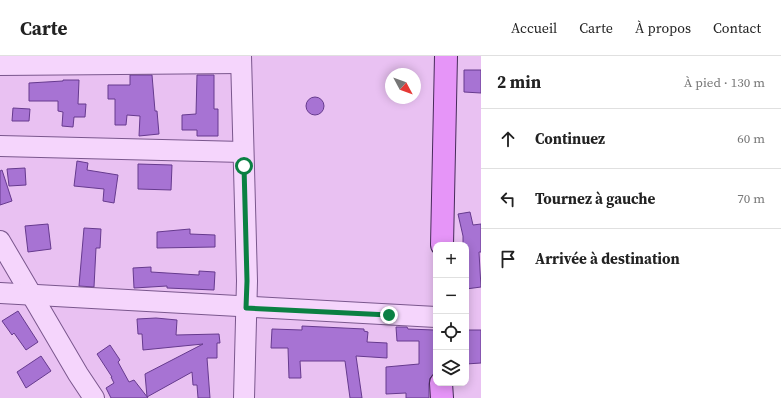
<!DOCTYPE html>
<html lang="fr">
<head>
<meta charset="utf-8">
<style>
  body { margin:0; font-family:"Source Serif 4",serif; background:#f2f2f2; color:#222 }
  .controls { position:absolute; right:12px; bottom:12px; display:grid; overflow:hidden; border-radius:8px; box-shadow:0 2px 10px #0003 }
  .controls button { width:36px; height:36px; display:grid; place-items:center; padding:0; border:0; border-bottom:1px solid #e0e0e0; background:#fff; color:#222; font:20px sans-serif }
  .compass { position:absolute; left:385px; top:12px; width:36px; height:36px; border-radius:50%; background:#fff; box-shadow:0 2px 10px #0003; rotate:131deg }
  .stop { position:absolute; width:12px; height:12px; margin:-9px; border:3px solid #0b8043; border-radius:50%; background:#fff }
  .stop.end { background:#0b8043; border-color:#fff; box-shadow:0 1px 4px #0008 }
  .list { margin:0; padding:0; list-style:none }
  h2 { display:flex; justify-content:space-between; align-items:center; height:52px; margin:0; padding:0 16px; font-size:17px }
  h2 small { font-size:13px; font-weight:400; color:#767676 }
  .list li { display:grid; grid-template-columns:26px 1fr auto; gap:12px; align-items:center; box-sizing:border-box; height:60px; padding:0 16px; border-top:1px solid #e0e0e0 }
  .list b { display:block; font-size:15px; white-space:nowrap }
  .list em { font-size:13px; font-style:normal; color:#767676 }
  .icon { flex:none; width:22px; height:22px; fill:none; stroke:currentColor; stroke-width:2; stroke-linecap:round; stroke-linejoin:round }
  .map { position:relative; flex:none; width:481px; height:342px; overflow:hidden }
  header { display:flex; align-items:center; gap:24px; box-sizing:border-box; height:56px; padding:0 20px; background:#fff; border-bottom:1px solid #e0e0e0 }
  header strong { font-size:19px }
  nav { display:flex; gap:22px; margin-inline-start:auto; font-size:14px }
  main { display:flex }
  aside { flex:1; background:#fff }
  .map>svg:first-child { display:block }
  .building { fill:#a773d3; stroke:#663a8e }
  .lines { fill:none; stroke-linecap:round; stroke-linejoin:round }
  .minor-casing { stroke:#7a578d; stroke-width:22 }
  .major-casing { stroke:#472b5a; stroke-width:24 }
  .minor { stroke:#f5d5fc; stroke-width:20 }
  .major { stroke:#e695f8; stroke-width:22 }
  .route { stroke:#0b8043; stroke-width:5 }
</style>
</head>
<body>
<header>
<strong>Carte</strong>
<nav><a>Accueil</a><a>Carte</a><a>À propos</a><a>Contact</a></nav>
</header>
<main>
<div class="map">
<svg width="481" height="342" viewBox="0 0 481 342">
  <rect width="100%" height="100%" fill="#e9c1f2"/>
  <g class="building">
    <path d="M464,14h17v23l-17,-1z"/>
    <path d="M130,19h22l3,36h2l2,23 -20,2 1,-20 -13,-1 -1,10h-11v-26h-7v-14h22z"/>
    <path d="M197,19h17v34h4v27h-21v-6h-15v-15l14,-1z"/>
    <path d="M63,24h16l-1,24h8l-1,13h-11l-1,10 -11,-1 1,-14 -5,-1v-10h-29v-18l34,-2z"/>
    <circle cx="315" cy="50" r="9"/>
    <path d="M13,52l17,1 -1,12h-17z"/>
    <path d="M77,105l11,2 -1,7 31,5 -4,28 -11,-2 1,-12 -30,-3z"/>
    <path d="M138,108l34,1 -1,25 -33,-1z"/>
    <path d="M25,112l1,17 -17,1 -2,-17z"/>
    <path d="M2,114l10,31 -12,4v-34z"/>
    <path d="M470,156l3,13 8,-1v28h-2l2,35 -15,2v-44h-3v-9l-5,-22z"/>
    <path d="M48,168l3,25 -23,3 -3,-26z"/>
    <path d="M84,172l17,1 -1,19h-4l-2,39 -15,-1z"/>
    <path d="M190,173v5l25,1v12l-58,1v-16z"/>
    <path d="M151,211v5l48,3v-4l16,1 -1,18 -47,-2v-2l-33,2 -1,-20z"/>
    <path d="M18,255l20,31 -12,8 -12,-17 -2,2 -10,-14z"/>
    <path d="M156,262l21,2 -1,15 43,-1 1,9h-3v15h-10l3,40h-12l-1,-13h-4l-1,-13 -45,25 -2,-23 58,-30 -60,6 -1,-16h-4l-1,-15z"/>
    <path d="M302,270l62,3v2l4,1 -1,10 20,1v15l-31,-2 6,42h-12l-5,-37h-45l1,17h-12l-1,-30h-17l1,-19 30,1z"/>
    <path d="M396,271h11l1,2 26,1v36h2v6l-6,6 -1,6v14h-23v-5l-20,1v-27l33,-3v-23h-22z"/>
    <path d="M466,274h15v33l-15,1z"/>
    <path d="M110,289l10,15 -2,2 11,20 5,-2 14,18h-37l-5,-10 8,-5 -3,-6h1l-15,-23z"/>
    <path d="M41,300l10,15 -25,17 -9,-16z"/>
  </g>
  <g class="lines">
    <g class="minor-casing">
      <g id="minor">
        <path d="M241,0l6,225 -3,117"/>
        <path d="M0,9l241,-2"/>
        <path d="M0,90l243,6"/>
        <path d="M0,185l78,133 16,24"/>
        <path d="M0,237l436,24"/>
      </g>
    </g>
    <g class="major-casing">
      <g id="major">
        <path d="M442,189l4,-189"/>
        <path d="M441,327l1,15"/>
      </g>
    </g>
    <use href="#minor" class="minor"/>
    <use href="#major" class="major"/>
  </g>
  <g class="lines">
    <path class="route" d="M244,110l3,115 -1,27 143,7"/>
  </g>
</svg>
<div class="controls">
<button>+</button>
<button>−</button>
<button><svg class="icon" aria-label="locate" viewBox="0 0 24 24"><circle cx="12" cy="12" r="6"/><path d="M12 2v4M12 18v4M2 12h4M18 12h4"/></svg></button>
<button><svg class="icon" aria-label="layers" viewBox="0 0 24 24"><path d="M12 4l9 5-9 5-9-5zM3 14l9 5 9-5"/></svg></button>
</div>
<svg class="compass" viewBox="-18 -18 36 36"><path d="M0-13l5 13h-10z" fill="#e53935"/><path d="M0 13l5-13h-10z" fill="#767676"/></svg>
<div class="stop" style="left:244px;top:110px"></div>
<div class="stop end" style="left:389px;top:259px"></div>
</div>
<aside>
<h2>2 min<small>À pied · 130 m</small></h2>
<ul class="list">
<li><svg class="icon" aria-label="ahead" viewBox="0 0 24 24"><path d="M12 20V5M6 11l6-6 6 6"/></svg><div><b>Continuez</b></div><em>60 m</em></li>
<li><svg class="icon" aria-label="left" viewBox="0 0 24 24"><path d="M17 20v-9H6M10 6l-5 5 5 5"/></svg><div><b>Tournez à gauche</b></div><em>70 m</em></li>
<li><svg class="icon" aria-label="arrive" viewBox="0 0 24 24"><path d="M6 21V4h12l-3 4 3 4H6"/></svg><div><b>Arrivée à destination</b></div></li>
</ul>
</aside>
</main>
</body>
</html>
